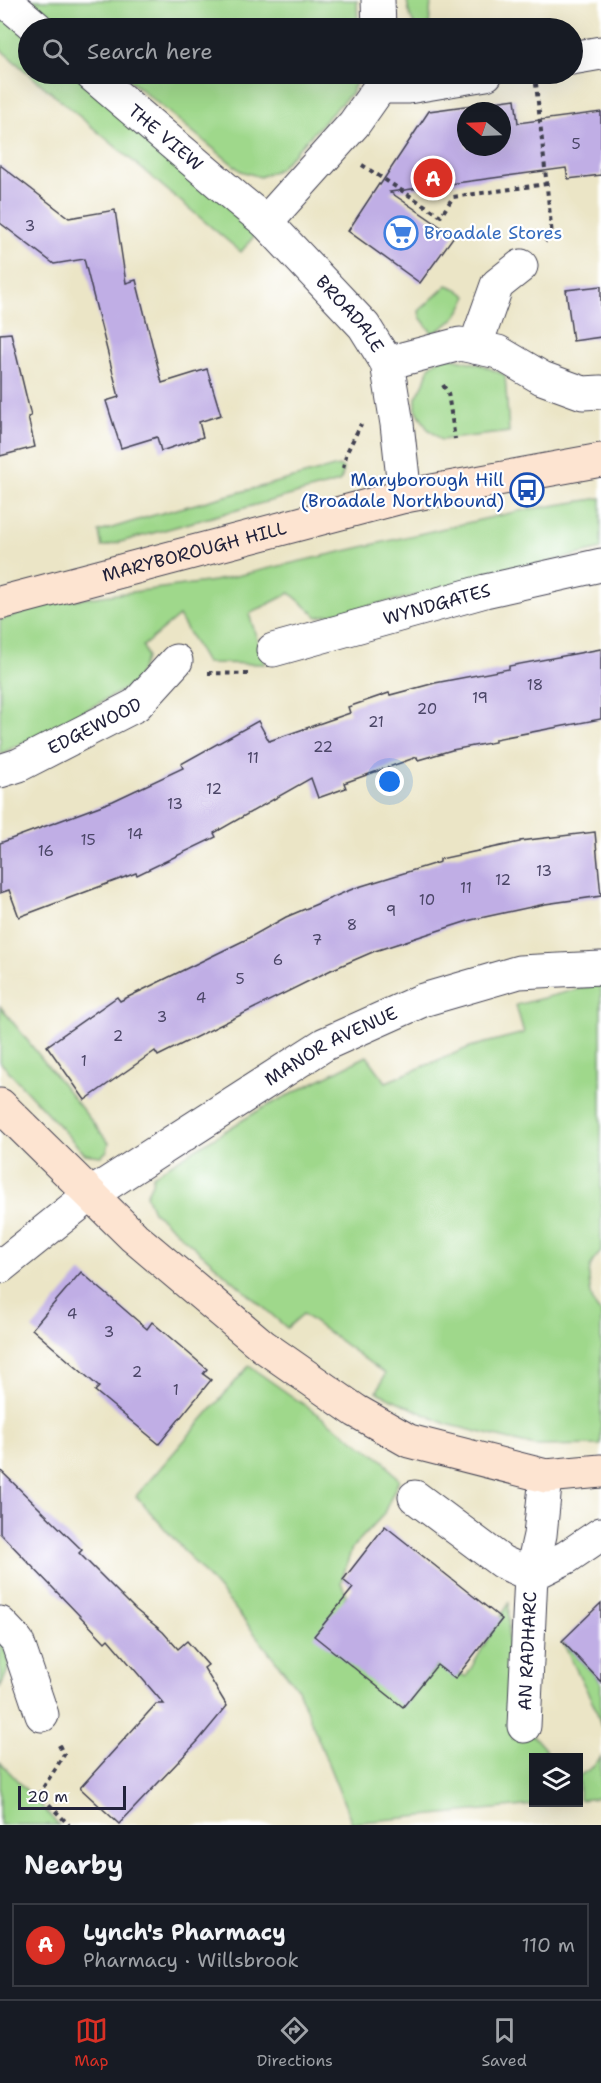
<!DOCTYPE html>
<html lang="en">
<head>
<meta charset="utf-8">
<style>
  body { margin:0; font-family:"Shantell Sans",sans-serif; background:#242831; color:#f1f3f6 }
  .controls { position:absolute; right:18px; bottom:18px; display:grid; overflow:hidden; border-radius:0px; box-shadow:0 6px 24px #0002 }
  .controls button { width:54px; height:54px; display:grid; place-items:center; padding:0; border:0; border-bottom:2px solid #363941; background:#171b24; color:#f1f3f6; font:30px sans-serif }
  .compass { position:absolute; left:457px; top:102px; width:54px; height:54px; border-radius:50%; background:#171b24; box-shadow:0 6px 24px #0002; rotate:289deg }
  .scale { position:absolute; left:18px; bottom:15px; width:108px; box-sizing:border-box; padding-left:6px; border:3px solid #22223b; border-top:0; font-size:16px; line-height:21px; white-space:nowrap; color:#22223b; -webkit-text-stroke:4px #fff; paint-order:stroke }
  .you { position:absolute; left:390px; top:782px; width:21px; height:21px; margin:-15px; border:4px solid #fff; border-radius:50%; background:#1a73e8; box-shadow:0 0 0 9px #1a73e833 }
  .badge { display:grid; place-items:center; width:39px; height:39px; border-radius:50%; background:#d93025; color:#fff; font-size:20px; font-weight:700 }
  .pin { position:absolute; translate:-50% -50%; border:3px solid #fff; box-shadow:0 2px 6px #0006 }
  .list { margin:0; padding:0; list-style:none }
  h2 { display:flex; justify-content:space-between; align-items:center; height:78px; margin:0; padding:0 24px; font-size:26px }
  h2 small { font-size:20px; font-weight:400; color:#9ea1a6 }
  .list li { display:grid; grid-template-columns:39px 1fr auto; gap:18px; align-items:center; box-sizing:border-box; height:84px; margin:0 12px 12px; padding:0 12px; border:2px solid #363941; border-radius:0px }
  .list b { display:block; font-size:22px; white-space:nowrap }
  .list p { margin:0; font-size:20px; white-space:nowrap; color:#9ea1a6 }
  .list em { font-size:20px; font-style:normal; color:#9ea1a6 }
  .icon { flex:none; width:33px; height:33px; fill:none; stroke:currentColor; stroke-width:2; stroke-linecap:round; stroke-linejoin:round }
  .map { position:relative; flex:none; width:601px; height:1825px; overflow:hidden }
  .search { position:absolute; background:#171b24; box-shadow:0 6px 24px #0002; left:18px; right:18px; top:18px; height:66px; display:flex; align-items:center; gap:15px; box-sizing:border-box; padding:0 21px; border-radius:33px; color:#9ea1a6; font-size:22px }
  .sheet { height:174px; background:#171b24 }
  nav { display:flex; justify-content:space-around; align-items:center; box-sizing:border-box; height:84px; border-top:2px solid #363941; background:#171b24; font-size:16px; color:#9ea1a6 }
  nav a { display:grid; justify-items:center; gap:3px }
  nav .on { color:#d93025 }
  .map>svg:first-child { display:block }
  .green { fill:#9fd88b; stroke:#607d63; stroke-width:1.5 }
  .building { fill:#c0aee5; fill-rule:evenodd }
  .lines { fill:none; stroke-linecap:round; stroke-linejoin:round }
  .street-casing { stroke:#403f50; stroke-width:35 }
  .secondary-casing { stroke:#403f50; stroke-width:35 }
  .path { stroke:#403f50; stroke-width:4; stroke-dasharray:4.5 4.5; stroke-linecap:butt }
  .street { stroke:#fff; stroke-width:33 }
  .secondary { stroke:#fde4d1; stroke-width:33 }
  .labels { text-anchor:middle; stroke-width:4.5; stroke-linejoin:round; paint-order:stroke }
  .number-label { font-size:15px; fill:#4a4566 }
  .street-label { font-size:18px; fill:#22223b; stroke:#fff }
  .shop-label { font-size:18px; fill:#366cbe; stroke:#fff; text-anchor:start }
  .transit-label { font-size:18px; fill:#164399; stroke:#fff; text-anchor:end }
</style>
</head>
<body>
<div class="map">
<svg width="601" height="1825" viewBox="0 0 601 1825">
  <rect width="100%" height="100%" fill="#fff"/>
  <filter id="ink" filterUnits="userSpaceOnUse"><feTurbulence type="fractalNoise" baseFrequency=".0167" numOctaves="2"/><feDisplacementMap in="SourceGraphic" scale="12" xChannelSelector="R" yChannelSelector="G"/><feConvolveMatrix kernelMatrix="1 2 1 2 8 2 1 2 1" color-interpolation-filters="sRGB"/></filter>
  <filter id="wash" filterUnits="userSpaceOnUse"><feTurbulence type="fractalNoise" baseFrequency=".008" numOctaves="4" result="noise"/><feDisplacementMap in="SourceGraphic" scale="24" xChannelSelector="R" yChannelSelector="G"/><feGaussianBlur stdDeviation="1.35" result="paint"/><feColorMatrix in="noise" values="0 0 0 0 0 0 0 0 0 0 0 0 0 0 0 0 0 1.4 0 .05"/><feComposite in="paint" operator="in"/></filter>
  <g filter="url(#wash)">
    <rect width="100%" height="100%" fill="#ebe5c6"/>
    <g class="green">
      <path d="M0,0l28,28v45l-28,-24z"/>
      <path d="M32,0h325l1,28h-292z"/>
      <path d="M407,0h24l-2,28h-12c-7,-7 -9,-18 -10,-28z"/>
      <path d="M29,74h62l175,148 -25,30z"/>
      <path d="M122,74h237l-7,18 -73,77 -19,8 -19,-6z"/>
      <path d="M447,285l10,4 10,7c-6,18 -18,30 -35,37l-12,-16 -1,-6z"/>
      <path d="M444,356l38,9 23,10 4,57 -68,8 -14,-12 -11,-19v-11l8,-15 5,-16z"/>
      <path d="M338,466l5,2c0,5 0,10 -4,14l-237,65 -3,-15 52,-16z"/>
      <path d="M601,498v51l-200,50 -83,18 -28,-24 -41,21 16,50 -59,-1 -27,-47 -36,30 4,11 -13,27 -86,47 -48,23v-134l51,-17 163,-22 305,-70z"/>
      <path d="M594,985l7,1v266c-3,3 -7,7 -9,11 -6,11 -2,43 9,50v132l-66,1 -89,-22 -69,-32 8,-18 -82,-60 -16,14 -134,-117 -7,-16 6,-12 1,-8 108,-66 106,-53 19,26 84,-35 54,-14 -8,-28z"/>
      <path d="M0,1006l109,137 -2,8 -6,5 -16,-2 -85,-92z"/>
      <path d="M249,1366l135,95 15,19 -16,35 -31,33 -11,34 5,13 -18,47 77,62 35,-42 26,15 43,-75 -2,104 45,51 -18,1v44l21,1 -203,20 -54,-134 -65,-83 -97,-110z"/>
      <path d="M0,1637c10,22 13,28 0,50z"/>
      <path d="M562,1641l39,41v45l-5,-18z"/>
      <path d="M601,1757v41l-22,2v-24l14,-9z"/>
      <path d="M0,1762l59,63h-59z"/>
    </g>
    <g id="blocks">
      <g class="building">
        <path d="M515,99l3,24 83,-11v63l-33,4 -2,-11 -176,24 64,44 -34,47 -72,-52 31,-47 1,1 49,-74zM466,111h36v36h-36z"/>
        <path d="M0,165l69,53 46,-8 11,73 10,-3 26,103 45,-14 14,46 -22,7 4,15 -42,14 -4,-14 -36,11 -15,-47 13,-4 -35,-138 -30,5 -54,-41z"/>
        <path d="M601,286v51l-28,4 -7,-51z"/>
        <path d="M11,333l20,83 -3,1 7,30 -35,9v-122z"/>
        <path d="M601,649v70l-106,20v3l-43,8 -34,10 -1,-3 -73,26 2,5 -28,10 -7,-20 -97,55 2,4 -79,38 -1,-2 -117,44 -10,-27 -9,3v-50l113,-42 70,-33 -2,-4 77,-43 11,20 81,-28 -2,-6 41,-14 1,2 45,-12 74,-14v-3z"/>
        <path d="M595,832l6,64 -56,8 -74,16 -96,31 -44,19 -173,86 -3,-5 -70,49 -38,-54 70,-49 3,4 125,-61 41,-23 69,-29 85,-26v-3l80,-17v-1z"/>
        <path d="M81,1272l66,57 5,-7 55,47 -4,5 8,6 -52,64 -64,-53 4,-4 -67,-58z"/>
        <path d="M0,1470l82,80 -3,3 57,57 27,22 15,17 9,-8 21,24 -4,3 23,38 -29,35 -79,83 -39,-36 76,-84h8l-56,-65 -3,3 -105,-109z"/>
        <path d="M385,1526l117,93 -47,60 -18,-14 -34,42 -89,-71 39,-48 -10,-8z"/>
        <path d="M601,1603v79l-39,-41z"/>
      </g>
    </g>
  </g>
  <g filter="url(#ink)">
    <use href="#blocks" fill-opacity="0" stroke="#403f50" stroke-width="1.5"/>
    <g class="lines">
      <g class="street-casing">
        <g id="street">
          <path d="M4,0l33,28"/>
          <path d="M378,0l1,28"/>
          <path d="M572,58l29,-5"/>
          <path id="s1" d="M91,74l148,126 27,22 98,104 23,37 10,61 8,72"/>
          <path d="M380,87h28l78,-13"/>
          <path d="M266,222l88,-98 26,-37v-13"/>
          <path d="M475,347l22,-62 24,-19"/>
          <path d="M387,363l73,-19 38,8 44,26 41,15 18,-1"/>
          <path id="s2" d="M273,650l212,-59 116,-26"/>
          <path id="s3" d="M0,771l19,-6 117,-60 40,-44"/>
          <path id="s4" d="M0,1267l90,-72 235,-151 98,-44 96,-28 82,-4"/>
          <path d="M415,1497l87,65 29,13 36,-18 34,-23"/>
          <path d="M0,1623l17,18 25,74"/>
          <path id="s5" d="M524,1726l7,-151 9,-40 6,-59"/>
        </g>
      </g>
      <g class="secondary-casing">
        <g id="secondary">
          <path id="s6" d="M0,603l405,-107 196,-36"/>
          <path d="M0,1105l134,132 129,109 93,65 53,30 137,35 55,-5"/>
        </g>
      </g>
      <g class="path">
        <path d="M535,74l17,161 -7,7"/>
        <path d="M362,165l79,51 12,-19 94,-13"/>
        <path d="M443,385l5,8 7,46"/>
        <path d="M343,468l4,-16 14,-28"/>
        <path d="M208,673l40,1"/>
        <path d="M59,1745l5,10 -25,39 30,31"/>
      </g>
      <use href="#street" class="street"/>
      <use href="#secondary" class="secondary"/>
    </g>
  </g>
  <defs>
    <g id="supermarket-ring" transform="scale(1.725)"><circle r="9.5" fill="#fff" stroke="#3f7fe0" stroke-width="1.5"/><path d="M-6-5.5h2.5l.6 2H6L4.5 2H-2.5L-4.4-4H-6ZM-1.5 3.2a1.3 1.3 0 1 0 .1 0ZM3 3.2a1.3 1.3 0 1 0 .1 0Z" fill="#3f7fe0"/></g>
    <g id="bus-ring" transform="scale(1.725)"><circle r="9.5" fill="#fff" stroke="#1a4fb4" stroke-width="1.5"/><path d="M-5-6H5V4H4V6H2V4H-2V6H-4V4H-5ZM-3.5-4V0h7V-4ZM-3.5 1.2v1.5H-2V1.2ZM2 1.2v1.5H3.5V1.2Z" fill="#1a4fb4"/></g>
  </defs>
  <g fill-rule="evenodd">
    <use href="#supermarket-ring" x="401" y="233"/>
    <use href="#bus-ring" x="527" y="490"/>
  </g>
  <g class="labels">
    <g class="number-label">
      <text x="576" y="149">5</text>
      <text x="30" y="231">3</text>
      <text x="535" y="690">18</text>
      <text x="480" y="703">19</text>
      <text x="427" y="714">20</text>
      <text x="376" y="727">21</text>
      <text x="323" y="752">22</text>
      <text x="253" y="763">11</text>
      <text x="214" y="794">12</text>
      <text x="175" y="809">13</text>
      <text x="135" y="839">14</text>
      <text x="88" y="845">15</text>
      <text x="46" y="856">16</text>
      <text x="544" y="876">13</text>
      <text x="503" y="885">12</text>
      <text x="466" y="893">11</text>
      <text x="427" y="905">10</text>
      <text x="391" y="916">9</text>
      <text x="352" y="930">8</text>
      <text x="317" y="945">7</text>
      <text x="278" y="965">6</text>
      <text x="240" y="984">5</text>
      <text x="201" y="1003">4</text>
      <text x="162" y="1022">3</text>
      <text x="118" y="1041">2</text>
      <text x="84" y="1066">1</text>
      <text x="72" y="1319">4</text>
      <text x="109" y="1337">3</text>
      <text x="137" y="1377">2</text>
      <text x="176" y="1395">1</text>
    </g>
    <g class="street-label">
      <text dy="6" stroke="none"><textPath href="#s1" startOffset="98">THE VIEW</textPath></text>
      <text dy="6" stroke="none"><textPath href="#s1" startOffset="354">BROADALE</textPath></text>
      <text dy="6" stroke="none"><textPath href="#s6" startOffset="201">MARYBOROUGH HILL</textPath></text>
      <text dy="6" stroke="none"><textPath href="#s2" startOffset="170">WYNDGATES</textPath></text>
      <text dy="6" stroke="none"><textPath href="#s3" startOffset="105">EDGEWOOD</textPath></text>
      <text dy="6" stroke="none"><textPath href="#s4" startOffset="399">MANOR AVENUE</textPath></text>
      <text dy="6" stroke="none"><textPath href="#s5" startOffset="75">AN RADHARC</textPath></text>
    </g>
    <g class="shop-label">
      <text x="424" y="239">Broadale Stores</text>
    </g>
    <g class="transit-label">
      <text x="504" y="486">Maryborough Hill<tspan x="504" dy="21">(Broadale Northbound)</tspan></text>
    </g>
  </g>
</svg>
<div class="controls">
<button><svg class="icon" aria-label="layers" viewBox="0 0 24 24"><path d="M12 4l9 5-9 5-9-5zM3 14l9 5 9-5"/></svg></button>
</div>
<svg class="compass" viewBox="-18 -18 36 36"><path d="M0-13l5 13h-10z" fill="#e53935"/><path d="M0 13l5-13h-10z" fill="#9ea1a6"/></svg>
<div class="scale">20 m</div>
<div class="you"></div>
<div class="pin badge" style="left:433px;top:178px">A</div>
<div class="search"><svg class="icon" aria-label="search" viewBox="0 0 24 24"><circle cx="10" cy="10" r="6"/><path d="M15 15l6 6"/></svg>Search here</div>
</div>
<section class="sheet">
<h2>Nearby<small></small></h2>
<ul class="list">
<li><span class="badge">A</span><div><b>Lynch's Pharmacy</b><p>Pharmacy · Willsbrook</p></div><em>110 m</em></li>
</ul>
</section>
<nav>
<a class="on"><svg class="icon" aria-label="map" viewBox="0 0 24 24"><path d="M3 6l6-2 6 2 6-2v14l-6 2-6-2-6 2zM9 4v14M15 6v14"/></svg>Map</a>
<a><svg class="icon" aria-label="directions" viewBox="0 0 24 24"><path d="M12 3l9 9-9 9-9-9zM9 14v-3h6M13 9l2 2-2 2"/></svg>Directions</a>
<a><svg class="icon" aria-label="saved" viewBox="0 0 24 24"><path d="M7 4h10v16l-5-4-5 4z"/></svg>Saved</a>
</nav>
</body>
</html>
